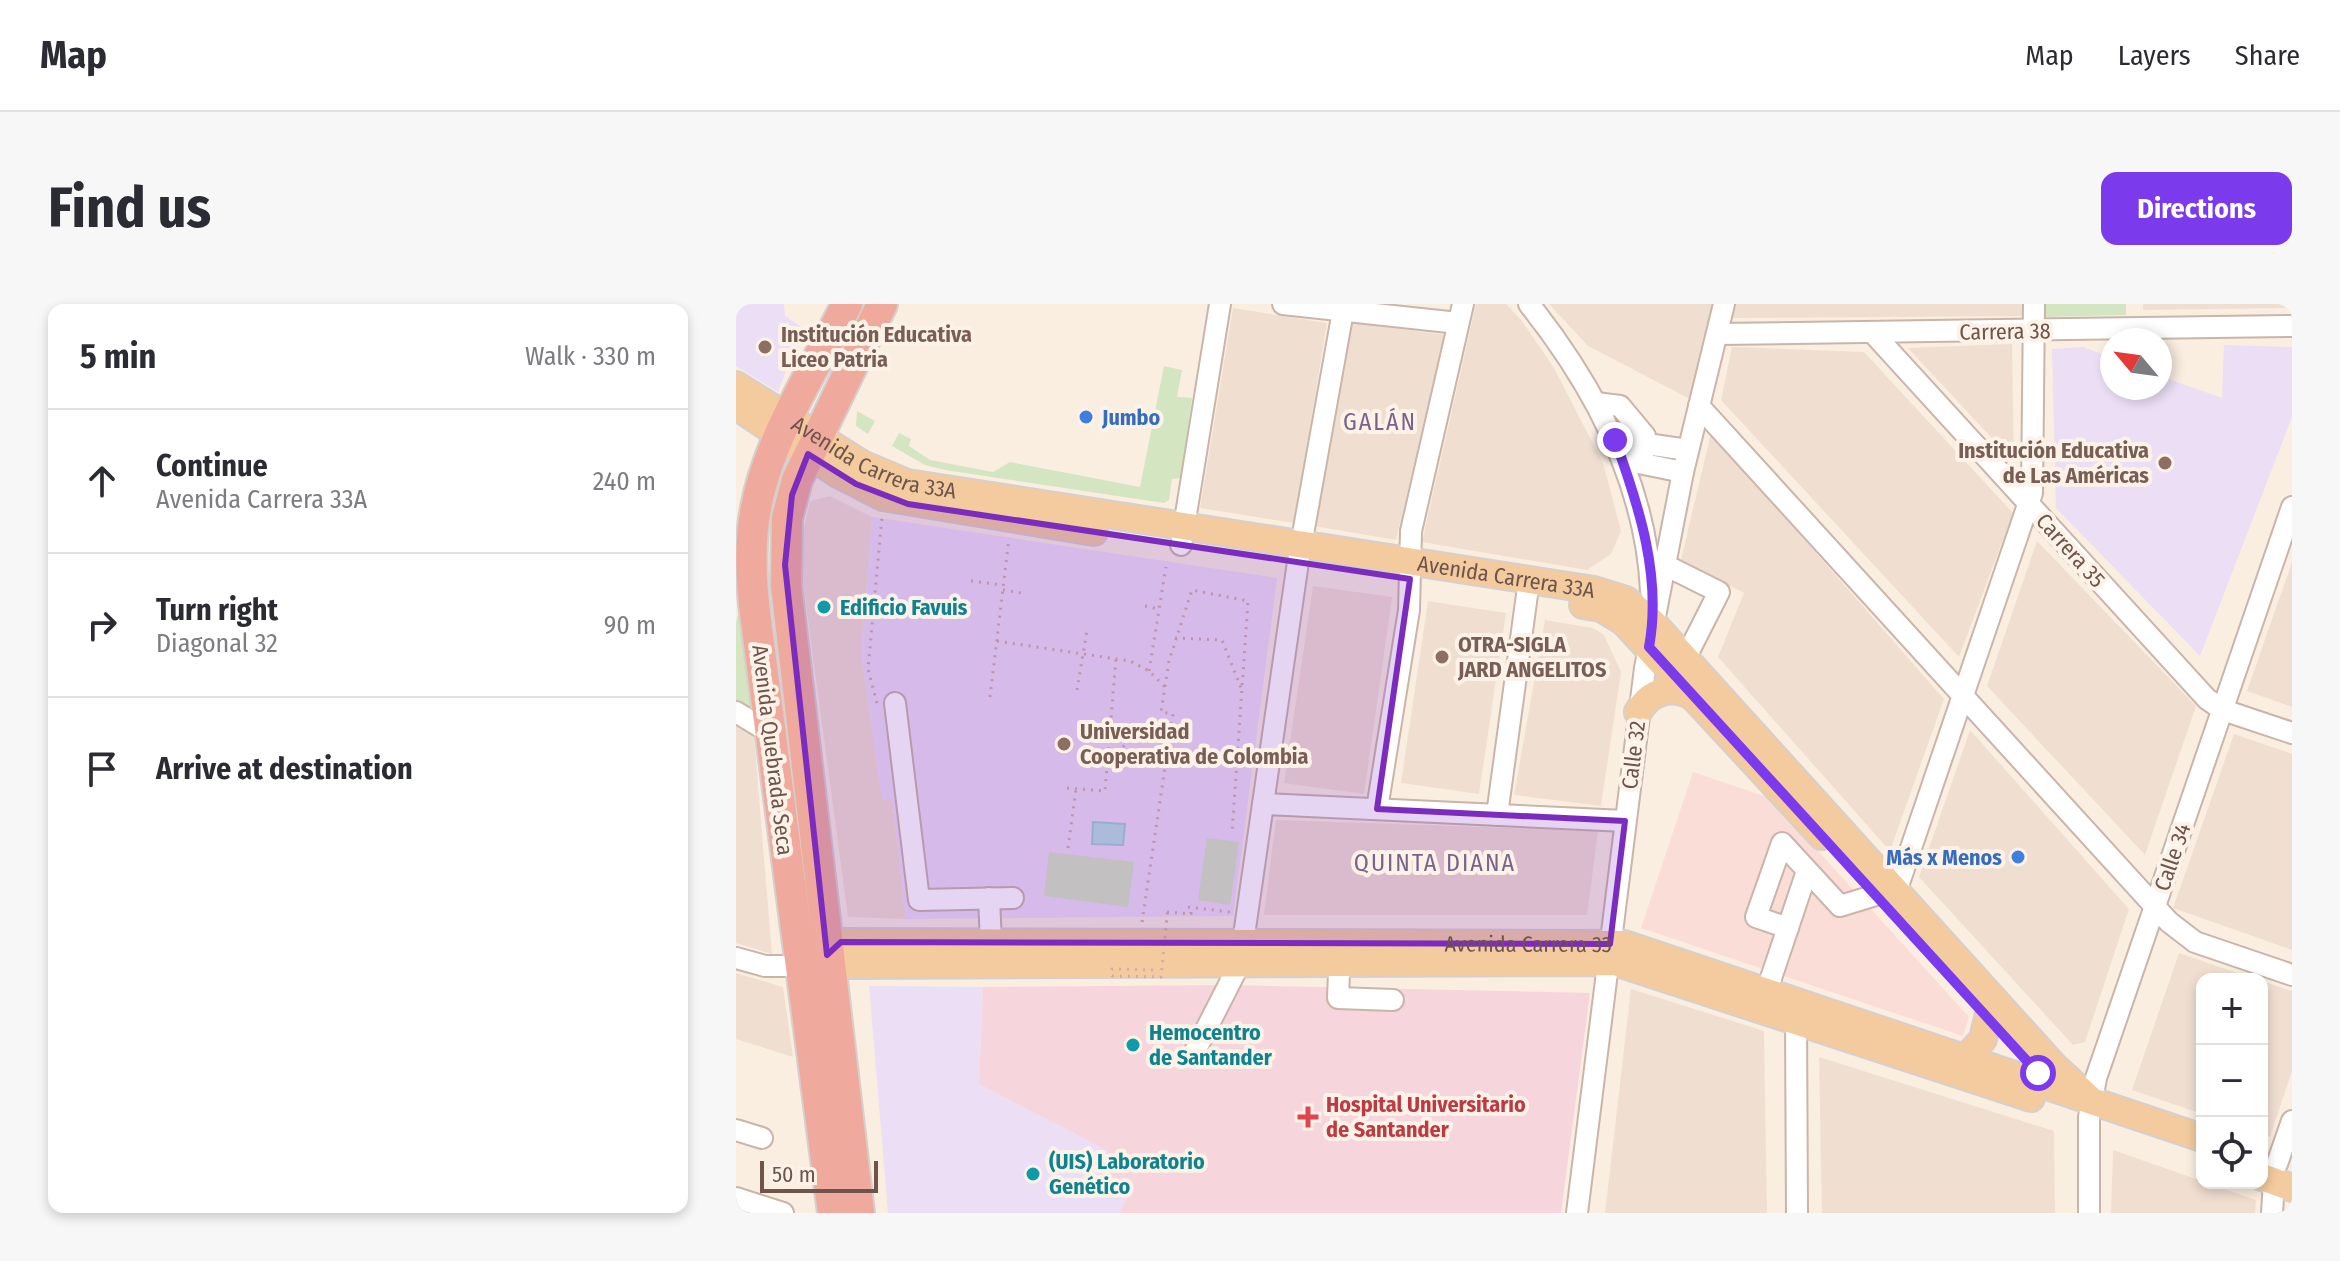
<!DOCTYPE html>
<html lang="en">
<head>
<meta charset="utf-8">
<style>
  body { margin:0; font-family:"Fira Sans Condensed",sans-serif; background:#f7f7f7; color:#2b2b33 }
  .controls { position:absolute; right:24px; bottom:24px; display:grid; overflow:hidden; border-radius:16px; box-shadow:0 4px 12px #0003 }
  .controls button { width:72px; height:72px; display:grid; place-items:center; padding:0; border:0; border-bottom:2px solid #e1e1e2; background:#fff; color:#2b2b33; font:40px sans-serif }
  .compass { position:absolute; left:1364px; top:24px; width:72px; height:72px; border-radius:50%; background:#fff; box-shadow:0 4px 12px #0003; rotate:299deg }
  .scale { position:absolute; left:24px; bottom:20px; width:118px; box-sizing:border-box; padding-left:8px; border:4px solid #6e544b; border-top:0; font-size:22px; line-height:28px; white-space:nowrap; color:#6e544b; -webkit-text-stroke:6px #fdf2e7; paint-order:stroke }
  .stop { position:absolute; width:24px; height:24px; margin:-18px; border:6px solid #7c3aed; border-radius:50%; background:#fff }
  .stop.end { background:#7c3aed; border-color:#fff; box-shadow:0 2px 8px #0008 }
  .list { margin:0; padding:0; list-style:none }
  h2 { display:flex; justify-content:space-between; align-items:center; height:104px; margin:0; padding:0 32px; font-size:34px }
  h2 small { font-size:26px; font-weight:400; color:#7c7c81 }
  .list li { display:grid; grid-template-columns:52px 1fr auto; gap:24px; align-items:center; box-sizing:border-box; height:144px; padding:0 32px; border-top:2px solid #e1e1e2 }
  .list b { display:block; font-size:30px; white-space:nowrap }
  .list p { margin:0; font-size:26px; white-space:nowrap; color:#7c7c81 }
  .list em { font-size:26px; font-style:normal; color:#7c7c81 }
  .icon { flex:none; width:44px; height:44px; fill:none; stroke:currentColor; stroke-width:2; stroke-linecap:round; stroke-linejoin:round }
  .map { position:relative; flex:none; width:1556px; height:909px; overflow:hidden; border-radius:16px }
  header { display:flex; align-items:center; gap:48px; box-sizing:border-box; height:112px; padding:0 40px; background:#fff; border-bottom:2px solid #e1e1e2 }
  header strong { font-size:38px }
  nav { display:flex; gap:44px; margin-inline-start:auto; font-size:28px }
  .intro { display:flex; align-items:center; justify-content:space-between; box-sizing:border-box; height:192px; padding:0 48px }
  h1 { margin:0; font-size:56px }
  .button { padding:20px 36px; border-radius:16px; background:#7c3aed; color:#fff; font-size:28px; font-weight:700 }
  main { display:flex; gap:48px; padding:0 48px }
  aside { flex:1; background:#fff; border-radius:16px; box-shadow:0 4px 12px #0003 }
  .map>svg:first-child { display:block }
  .residential { fill:#f0dfd1 }
  .commercial { fill:#f9ddd6 }
  .education { fill:#ebdef5 }
  .medical { fill:#f7d5dd }
  .green { fill:#d4e5c2 }
  .water { fill:#b8dfe1; stroke:#9fcfd2; stroke-width:2 }
  .lines { fill:none; stroke-linecap:round; stroke-linejoin:round }
  .minor-casing { stroke:#c9b5aa; stroke-width:24 }
  .major-casing { stroke:#d6cfcd; stroke-width:30 }
  .highway-casing { stroke:#d6cfcd; stroke-width:34 }
  .path { stroke:#d1ae9f; stroke-width:3; stroke-dasharray:2 6; stroke-linecap:butt }
  .minor { stroke:#fff; stroke-width:20 }
  .major { stroke:#f3cb9f; stroke-width:26 }
  .highway { stroke:#efaa9d; stroke-width:30 }
  .path-bridge { stroke:#d1ae9f; stroke-width:3; stroke-dasharray:2 6; stroke-linecap:butt }
  .route { stroke:#7c3aed; stroke-width:10 }
  .marked { fill:#7b2cbf; fill-opacity:0.2; stroke:#7b2cbf; stroke-width:6; stroke-linejoin:round }
  .education-dot { fill:#8d6e63; stroke:#fdf2e7; stroke-width:3 }
  .shop-dot { fill:#3f7fe0; stroke:#fdf2e7; stroke-width:3 }
  .culture-dot { fill:#0f9aa8; stroke:#fdf2e7; stroke-width:3 }
  .health-dot { fill:#e0444e; stroke:#fdf2e7; stroke-width:3 }
  .labels { text-anchor:middle; stroke-width:8; stroke-linejoin:round; paint-order:stroke }
  .street-label { font-size:22px; fill:#6e544b; stroke:#fdf2e7 }
  .education-label { font-size:22px; font-weight:bold; fill:#785e54; stroke:#fdf2e7; text-anchor:start }
  .shop-label { font-size:22px; font-weight:bold; fill:#366cbe; stroke:#fdf2e7; text-anchor:start }
  .culture-label { font-size:22px; font-weight:bold; fill:#0d838f; stroke:#fdf2e7; text-anchor:start }
  .health-label { font-size:22px; font-weight:bold; fill:#be3a42; stroke:#fdf2e7; text-anchor:start }
  .neighbourhood-label { font-size:24px; letter-spacing:2px; fill:#7a638b; stroke:#fdf2e7 }
</style>
</head>
<body>
<header>
<strong>Map</strong>
<nav><a>Map</a><a>Layers</a><a>Share</a></nav>
</header>
<div class="intro"><h1>Find us</h1><a class="button">Directions</a></div>
<main>
<aside>
<h2>5 min<small>Walk · 330 m</small></h2>
<ul class="list">
<li><svg class="icon" aria-label="ahead" viewBox="0 0 24 24"><path d="M12 20V5M6 11l6-6 6 6"/></svg><div><b>Continue</b><p>Avenida Carrera 33A</p></div><em>240 m</em></li>
<li><svg class="icon" aria-label="right" viewBox="0 0 24 24"><path d="M7 20v-9h11M14 6l5 5-5 5"/></svg><div><b>Turn right</b><p>Diagonal 32</p></div><em>90 m</em></li>
<li><svg class="icon" aria-label="arrive" viewBox="0 0 24 24"><path d="M6 21V4h12l-3 4 3 4H6"/></svg><div><b>Arrive at destination</b></div></li>
</ul>
</aside>
<div class="map">
<svg width="1556" height="909" viewBox="0 0 1556 909">
  <rect width="100%" height="100%" fill="#faeee1"/>
  <g class="residential">
    <path d="M740,0h30l16,17 32,47 49,95 18,68 -10,23 -24,16 -165,-28z"/>
    <path d="M813,0h163l-22,95 -102,-53z"/>
    <path d="M1000,0h286v12l-290,2z"/>
    <path d="M1407,0h149v4l-149,2z"/>
    <path d="M497,4l94,15 -33,200 -94,-15z"/>
    <path d="M612,18l97,13 -49,205 -82,-14z"/>
    <path d="M1276,40l2,118 -106,-114z"/>
    <path d="M996,43l132,5 149,161 -54,144 -238,-257z"/>
    <path d="M975,129l233,266 -54,152 -172,-194 26,-64 -63,-33z"/>
    <path d="M94,192l42,21 -11,137 21,145 10,-1 14,121 -58,-2 -47,-350 1,-28 8,-38z"/>
    <path d="M1301,237l159,165 -51,149 -158,-169z"/>
    <path d="M1556,258v145l-45,-16z"/>
    <path d="M577,282l79,11 -28,197 -80,-11z"/>
    <path d="M692,297l78,12 -27,181 -78,-11z"/>
    <path d="M809,316l48,8 11,7 17,37 -20,134 -87,-11z"/>
    <path d="M0,421l18,11 18,218 -36,-11z"/>
    <path d="M1234,426l159,179 -44,133 -12,3 -154,-168z"/>
    <path d="M1498,430l58,20v196l-119,-42z"/>
    <path d="M540,516l322,11 -11,84h-323z"/>
    <path d="M1443,649l76,26h-53v135l-70,-24z"/>
    <path d="M0,669l47,14 10,70 -57,-18z"/>
    <path d="M1526,677l30,10v80l-22,66 -8,-3z"/>
    <path d="M895,685l133,42 3,182h-162z"/>
    <path d="M1083,753l235,74 1,82h-233z"/>
    <path d="M1377,846l143,50 -1,13h-144z"/>
  </g>
  <path class="commercial" d="M957,468l77,26 199,219 -6,19 -322,-108z"/>
  <g class="education">
    <path d="M0,0h48l1,12 23,15 -14,-1 2,15 -18,47 -42,-26z"/>
    <path d="M1488,41l68,2v70l-92,239 -144,-148 -4,-159 31,-2 29,11v30h48v-12l62,22z"/>
    <path d="M136,213l405,61 -44,338 -327,3 -14,-120 -10,1 -21,-146z"/>
    <path d="M133,682l114,1 -4,97 129,67 25,37 -13,25h-232z"/>
  </g>
  <path class="medical" d="M493,681l361,8 -29,220h-441l12,-25 -33,-18 9,-19 -129,-67 4,-97z"/>
  <g class="green">
    <path d="M1307,0h83v11l-83,2z"/>
    <path d="M428,62l18,4 -5,27 15,1 -11,80 -9,1 -3,21 -5,3 -219,-33 -20,-5 -33,-19 7,-13 12,6 -2,7 21,14 63,12 17,-10 130,25z"/>
    <path d="M121,107l18,10 -7,13 -12,-8z"/>
    <path d="M3,307l12,98 -15,-9v-78z"/>
    <path d="M471,534l32,4 -9,63 -32,-5z"/>
    <path d="M313,548l85,10 -6,45 -84,-11z"/>
  </g>
  <path class="water" d="M357,518l32,2 -2,21 -31,-1z"/>
  <g class="lines">
    <g class="minor-casing">
      <g id="minor">
        <path d="M547,0l175,19"/>
        <path d="M793,0c66,83 117,180 122,287"/>
        <path d="M1137,29l334,366 16,11 69,23"/>
        <path d="M982,30l574,-8"/>
        <path d="M860,99l24,3 25,30 -3,27"/>
        <path d="M963,102l470,516 26,20 97,33"/>
        <path d="M897,138l55,8"/>
        <path d="M893,157l54,11"/>
        <path d="M445,241l39,-241"/>
        <path d="M929,261l54,27 -34,67"/>
        <path d="M159,399l24,197 94,-2"/>
        <path d="M0,408l36,22"/>
        <path d="M527,500l362,17"/>
        <path d="M641,505l32,-199 2,-79 52,-227"/>
        <path d="M761,511l32,-235"/>
        <path d="M1160,588l136,-399 2,-189"/>
        <path d="M253,594l2,45"/>
        <path d="M1052,624l-32,-11 26,-74 58,63 36,-11"/>
        <path d="M604,645l-2,49 55,2"/>
        <path d="M0,654l29,8h36"/>
        <path d="M1031,686l40,-119"/>
        <path d="M1060,716l1,193"/>
        <path d="M458,749l46,-90 58,-401 45,-251"/>
        <path d="M0,826l26,8"/>
        <path d="M1541,860l15,-43"/>
        <path d="M0,894l47,15"/>
        <path d="M841,909l68,-545 38,-196 41,-168"/>
        <path d="M1353,909v-96l7,-39 196,-571"/>
        <path d="M1536,909l2,-32"/>
      </g>
    </g>
    <g class="major-casing">
      <g id="major">
        <path id="s1" d="M0,81l126,79 45,19 687,107 32,10 27,23 401,443 37,34"/>
        <path d="M0,102l102,68 45,23 211,35"/>
        <path d="M847,301l18,3 23,14 198,214"/>
        <path d="M902,408c12,-21 33,-27 54,-16"/>
        <path d="M91,651l17,10 771,-3 416,136"/>
        <path id="s2" d="M80,656l25,-18 783,2 578,194"/>
        <path d="M1231,753l16,-18 5,-21"/>
        <path d="M1526,873l30,11"/>
      </g>
    </g>
    <g class="highway-casing">
      <g id="highway">
        <path d="M97,909l-78,-600c-4,-35 -6,-70 1,-105 12,-69 60,-142 91,-204"/>
        <path d="M123,909l-73,-628 1,-67 10,-38 85,-176"/>
      </g>
    </g>
    <g class="path">
      <path d="M59,32l12,-2"/>
      <path d="M235,277l32,4"/>
      <path d="M267,286l18,3"/>
      <path d="M409,302l14,3"/>
      <path d="M439,334l47,2 21,53"/>
      <path d="M261,337l133,20 19,10 16,16"/>
      <path d="M413,367l17,-104"/>
      <path d="M341,386l10,-60"/>
      <path d="M254,393l19,-159"/>
      <path d="M141,399l-9,-34 14,-152"/>
      <path d="M358,452l14,1 48,-33"/>
      <path d="M331,484l38,3 11,-133"/>
      <path d="M332,544l8,-59"/>
      <path d="M452,603l42,5"/>
      <path d="M431,608l24,2v-5"/>
      <path d="M406,618l31,-208 -12,-2 8,-51 23,-71 56,11 -16,232"/>
    </g>
    <use href="#minor" class="minor"/>
    <use href="#major" class="major"/>
    <use href="#highway" class="highway"/>
    <path class="path-bridge" d="M417,666l-41,-1v7l49,1 7,-70"/>
  </g>
  <g class="lines">
    <path class="route" d="M879,136c24,66 47,137 34,207l389,426"/>
  </g>
  <path class="marked" d="M72,150l48,30 52,20 502,75 -33,230 248,12 -15,123 -769,-2 -14,13 -42,-390 7,-70z"/>
  <g class="education-dot">
    <circle cx="29" cy="43" r="8"/>
    <circle cx="1429" cy="159" r="8"/>
    <circle cx="706" cy="353" r="8"/>
    <circle cx="328" cy="440" r="8"/>
  </g>
  <g class="shop-dot">
    <circle cx="350" cy="113" r="8"/>
    <circle cx="1282" cy="553" r="8"/>
  </g>
  <g class="culture-dot">
    <circle cx="88" cy="303" r="8"/>
    <circle cx="397" cy="741" r="8"/>
    <circle cx="297" cy="870" r="8"/>
  </g>
  <path class="health-dot" d="M568 801h8v8h8v8h-8v8h-8v-8h-8v-8h8z"/>
  <g class="labels">
    <g class="street-label">
      <text transform="translate(1269 27) rotate(-1)" y="8">Carrera 38</text>
      <text dy="8" stroke="none"><textPath href="#s1" startOffset="158">Avenida Carrera 33A</textPath></text>
      <text transform="translate(1335 246) rotate(48)" y="8">Carrera 35</text>
      <text dy="8" stroke="none"><textPath href="#s1" startOffset="804">Avenida Carrera 33A</textPath></text>
      <text transform="translate(37 446) rotate(83)" y="8">Avenida Quebrada Seca</text>
      <text transform="translate(897 451) rotate(-83)" y="8">Calle 32</text>
      <text transform="translate(1436 553) rotate(-71)" y="8">Calle 34</text>
      <text dy="8" stroke="none"><textPath href="#s2" startOffset="718">Avenida Carrera 33</textPath></text>
    </g>
    <g class="education-label">
      <text x="45" y="38">Institución Educativa<tspan x="45" dy="25">Liceo Patria</tspan></text>
      <text x="1413" y="154" text-anchor="end">Institución Educativa<tspan x="1413" dy="25">de Las Américas</tspan></text>
      <text x="722" y="348">OTRA-SIGLA<tspan x="722" dy="25">JARD ANGELITOS</tspan></text>
      <text x="344" y="435">Universidad<tspan x="344" dy="25">Cooperativa de Colombia</tspan></text>
    </g>
    <g class="shop-label">
      <text x="366" y="121">Jumbo</text>
      <text x="1266" y="561" text-anchor="end">Más x Menos</text>
    </g>
    <g class="culture-label">
      <text x="104" y="311">Edificio Favuis</text>
      <text x="413" y="736">Hemocentro<tspan x="413" dy="25">de Santander</tspan></text>
      <text x="313" y="865">(UIS) Laboratorio<tspan x="313" dy="25">Genético</tspan></text>
    </g>
    <g class="health-label">
      <text x="590" y="808">Hospital Universitario<tspan x="590" dy="25">de Santander</tspan></text>
    </g>
    <g class="neighbourhood-label">
      <text x="644" y="126">GALÁN</text>
      <text x="699" y="567">QUINTA DIANA</text>
    </g>
  </g>
</svg>
<div class="controls">
<button>+</button>
<button>−</button>
<button><svg class="icon" aria-label="locate" viewBox="0 0 24 24"><circle cx="12" cy="12" r="6"/><path d="M12 2v4M12 18v4M2 12h4M18 12h4"/></svg></button>
</div>
<svg class="compass" viewBox="-18 -18 36 36"><path d="M0-13l5 13h-10z" fill="#e53935"/><path d="M0 13l5-13h-10z" fill="#7c7c81"/></svg>
<div class="scale">50 m</div>
<div class="stop" style="left:1302px;top:769px"></div>
<div class="stop end" style="left:879px;top:136px"></div>
</div>
</main>
</body>
</html>
